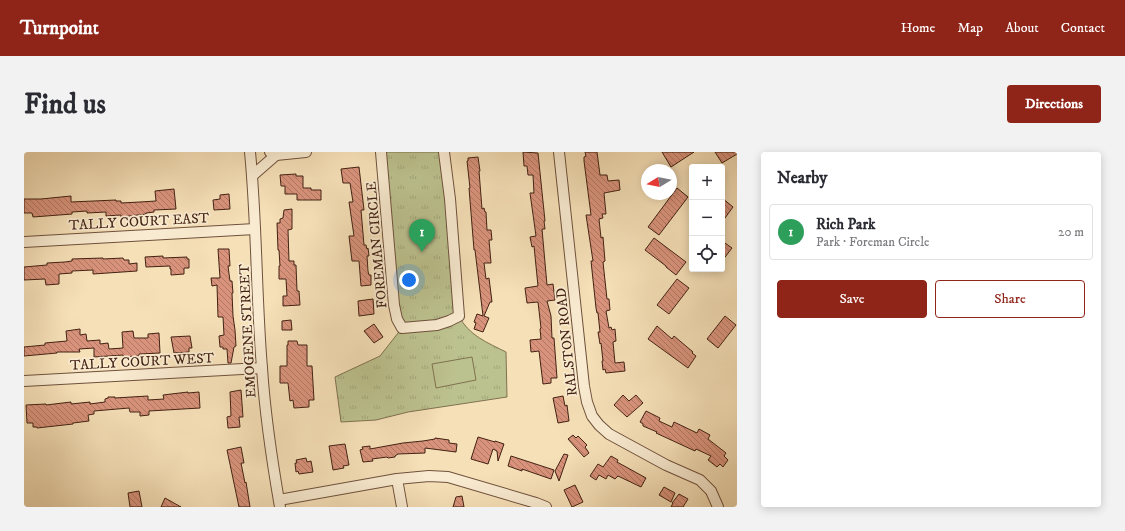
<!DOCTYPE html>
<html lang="en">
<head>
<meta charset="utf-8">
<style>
  body { margin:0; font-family:"IM FELL DW Pica",serif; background:#f2f2f3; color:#2b2b33 }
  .controls { position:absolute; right:12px; top:12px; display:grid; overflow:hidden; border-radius:4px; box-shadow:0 2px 10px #0003 }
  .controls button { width:36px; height:36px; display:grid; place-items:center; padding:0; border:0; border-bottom:1px solid #e1e1e2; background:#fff; color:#2b2b33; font:20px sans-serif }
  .compass { position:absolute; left:617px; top:12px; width:36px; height:36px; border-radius:50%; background:#fff; box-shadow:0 2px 10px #0003; rotate:260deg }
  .you { position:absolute; left:385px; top:128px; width:14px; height:14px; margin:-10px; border:3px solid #fff; border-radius:50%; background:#1a73e8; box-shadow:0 0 0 6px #1a73e833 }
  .badge { display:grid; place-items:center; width:26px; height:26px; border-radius:50%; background:#8f2418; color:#fff; font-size:13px; font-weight:700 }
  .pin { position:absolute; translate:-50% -33px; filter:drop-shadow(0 1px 2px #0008) }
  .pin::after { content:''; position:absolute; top:21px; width:14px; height:12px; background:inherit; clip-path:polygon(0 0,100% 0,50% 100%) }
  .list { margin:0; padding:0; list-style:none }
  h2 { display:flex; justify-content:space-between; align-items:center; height:52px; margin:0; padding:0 16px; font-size:17px }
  h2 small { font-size:13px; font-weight:400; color:#7c7c81 }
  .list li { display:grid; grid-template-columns:26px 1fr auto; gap:12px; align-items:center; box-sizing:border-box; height:56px; margin:0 8px 8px; padding:0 8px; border:1px solid #e1e1e2; border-radius:4px }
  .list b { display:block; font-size:15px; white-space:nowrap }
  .list p { margin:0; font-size:13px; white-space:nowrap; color:#7c7c81 }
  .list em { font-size:13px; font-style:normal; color:#7c7c81 }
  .actions { display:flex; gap:8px; padding:12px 16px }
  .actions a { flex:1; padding:9px 0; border:1px solid #8f2418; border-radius:4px; text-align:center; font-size:14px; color:#8f2418 }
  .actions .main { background:#8f2418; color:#fff }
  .icon { flex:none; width:22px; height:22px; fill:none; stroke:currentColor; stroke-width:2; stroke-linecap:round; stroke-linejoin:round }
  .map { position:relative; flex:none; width:713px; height:355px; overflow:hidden; border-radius:4px }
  header { display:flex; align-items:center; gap:24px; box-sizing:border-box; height:56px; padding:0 20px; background:#8f2418; color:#fff }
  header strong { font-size:19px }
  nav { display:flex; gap:22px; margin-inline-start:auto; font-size:14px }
  .intro { display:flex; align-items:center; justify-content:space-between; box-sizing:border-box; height:96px; padding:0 24px }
  h1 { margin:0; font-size:28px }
  .button { padding:10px 18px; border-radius:4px; background:#8f2418; color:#fff; font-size:14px; font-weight:700 }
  main { display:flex; gap:24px; padding:0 24px }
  aside { flex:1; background:#fff; border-radius:4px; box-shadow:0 2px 10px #0003 }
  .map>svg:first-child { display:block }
  .park { fill:url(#park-tufts); stroke:#7f7250 }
  .garden { fill:#bcc28f; stroke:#7f7250 }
  .building { fill:url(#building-back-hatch); stroke:#422112 }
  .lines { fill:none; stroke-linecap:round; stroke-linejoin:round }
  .minor-casing { stroke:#6f513c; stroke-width:12 }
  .minor { stroke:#f9ebd1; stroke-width:10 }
  .labels { text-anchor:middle; stroke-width:3.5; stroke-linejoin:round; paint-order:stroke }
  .street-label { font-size:14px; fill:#422112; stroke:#f9ebd1 }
</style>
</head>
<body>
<header>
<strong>Turnpoint</strong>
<nav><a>Home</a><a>Map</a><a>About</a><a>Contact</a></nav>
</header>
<div class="intro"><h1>Find us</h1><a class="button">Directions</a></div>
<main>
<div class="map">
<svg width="713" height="355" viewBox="0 0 713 355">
  <defs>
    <pattern id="park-tufts" width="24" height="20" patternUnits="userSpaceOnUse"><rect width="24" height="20" fill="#bcc28f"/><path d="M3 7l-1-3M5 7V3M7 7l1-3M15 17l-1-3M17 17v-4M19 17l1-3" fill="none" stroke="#a3a67a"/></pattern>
    <pattern id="building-back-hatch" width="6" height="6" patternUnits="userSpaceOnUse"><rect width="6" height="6" fill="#d9937c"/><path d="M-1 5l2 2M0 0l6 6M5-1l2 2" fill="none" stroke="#b27864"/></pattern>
  </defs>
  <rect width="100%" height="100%" fill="#f6e0b8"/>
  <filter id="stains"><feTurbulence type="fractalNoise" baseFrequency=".005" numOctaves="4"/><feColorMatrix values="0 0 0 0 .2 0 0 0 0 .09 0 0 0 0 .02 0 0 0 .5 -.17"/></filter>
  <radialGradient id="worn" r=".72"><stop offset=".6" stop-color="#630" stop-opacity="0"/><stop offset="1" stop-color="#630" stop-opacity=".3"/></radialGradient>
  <path class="park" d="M357,0h63l15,164c9,19 29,27 47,36l1,45 -99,15 -32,8 -35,2 -6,-45 45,-21 22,-28 -5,-9z"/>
  <path class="garden" d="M448,205l4,23 -40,8 -4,-24z"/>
  <g class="building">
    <path d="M499,0l15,1 7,68h-1l1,8h-3l4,45 1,11 6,-1 2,16 -8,1 4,15 1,22h2l3,40h-6v5l-8,1 -4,-33 -8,1 -1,-12 11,-1 -1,-10 1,-1 -3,-26 -11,1 -2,-15 13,-2 -4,-40 -2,1 -2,-10 6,-1 -6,-43h4l-1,-18h-5l-1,-9h-3z"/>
    <path d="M561,0h12l3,23h7l1,6 11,-1 1,10 -16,3 2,21h-4l1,4 -4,1 2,19 2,-1 2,24 -2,1 4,37h2l1,11 -4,1 3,17 2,-1 1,3 3,-1 1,12 -3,1 2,21 9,-1 1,9 -19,2 -1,-4 -2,1 -1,-9h1l-2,-18 -1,1 -2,-12h2l-2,-19h-1l-1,-5 -5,-47h2l-7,-46h5l-7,-54v-4l2,-1z"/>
    <path d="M638,0h32l-23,15z"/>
    <path d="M691,0h22v2l-15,9z"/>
    <path d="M454,5l2,14h-1l3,38 2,-1 1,4h1l1,18h4l1,10h-3l2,23h-7l2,16 3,-1 3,24h-2l-6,14 5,2 -6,14 -9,-3 2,-6 -2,-1 3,-8 6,2 -8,-66h-1l-5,-62h1l-3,-27h1v-3z"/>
    <path d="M335,15l5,43h-3l3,35h2l1,4 1,-1 1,8h-2l1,15 1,4h2v10l-10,1 -2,-25h-7l-3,-25h5l-5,-34h4l-3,-19h-7l-2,-14z"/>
    <path d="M272,22v2h7v12h8v2h10v10h-24v-6h-12v-8h-4l-1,-11z"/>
    <path d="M653,36l11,9 -29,38 -11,-8z"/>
    <path d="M150,37l2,20 -22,1v2l-8,1v1l-25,3v-2l-15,1v-4l-19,1v-2l-15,1v2l-39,3 -1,-4h-8v-14h17l30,-3v6l45,-2v1h5v2l19,-1 16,-1 -1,-10z"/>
    <path d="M205,42l1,15 -16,1 -1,-10 7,-1v-4z"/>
    <path d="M698,46l11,9 -11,15z"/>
    <path d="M268,57v20l-4,1 1,31h5v4h2l1,26h2l1,14 -17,1v-10h4l-1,-17h-7v-13h1l-1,-16h-1l-1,-27h3v-4l3,-1 1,-8z"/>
    <path d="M630,86l32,24 -10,13 -10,-8v-1l-21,-16z"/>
    <path d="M698,89l10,7 -10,13z"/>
    <path d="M194,97h11l1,17h-2l2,15h2l1,12h-1l1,23 2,14 1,16 -2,1 -3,16h-3l-1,-14h-4v-2h-3l-1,-11 5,-1 -1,-18h-5l-1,-32 -5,1 -1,-8h9z"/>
    <path d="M139,104v2l24,-1v2h2v9h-5v6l-13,1v-6h-1v-3l-24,1 -1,-10z"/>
    <path d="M79,106v1l20,-1 1,2h5v4l8,-1v8l-44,3v-4l-21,1v2l-13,1v10l-13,1 -1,-6 -21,1v-13l23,-2v-2l18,-1 7,-1v-2z"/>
    <path d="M653,127l12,9 -20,26 -12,-9z"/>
    <path d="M349,147l1,15 -15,2 -1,-15z"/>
    <path d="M701,164l11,9 -18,23 -11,-9z"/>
    <path d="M267,168l1,10h-10v-9z"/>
    <path d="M350,172l9,13 -9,6 -10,-12z"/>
    <path d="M633,174l15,13 2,-3 19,16 -1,1 4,3 -8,12 -40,-29z"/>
    <path d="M56,177v6l6,-1 1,7 13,-1v4l8,-1 1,6 14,-1 -1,-16 11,-1 1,7h14v-4l11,-1 1,20 -21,1v2l-16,1v-2l-29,2v-9l-15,1 1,3h-23v1l-33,3v-9l21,-2v-2l22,-2 -1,-10z"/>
    <path d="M166,184l2,12h-3v4l-15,1 -3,-16z"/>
    <path d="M264,189h9l1,4h9v21h5l2,34h-5v7l-15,1 -1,-8 -3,1 -2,-18h-8v-17h7v-21h1z"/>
    <path d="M217,238l2,27h-4l1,10 -12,1 -1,-11 4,-1 -1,-24z"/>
    <path d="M164,240v1l11,-1 1,16 -51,3v4l-9,1v-4h-10l-1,-4 -35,3v3l-6,1 1,6 -16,2v1l-36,4v-1h-4v-4h-6l-1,-18 20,-1v1l25,-3v2l19,-2v2l15,-2v-3l3,-1v-1h7v1l33,-2v4l16,-1 -1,-4z"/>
    <path d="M599,243l6,6 7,-6 7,8 -16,14 -13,-12z"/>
    <path d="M539,244l2,10 2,-1 2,16 -11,2 -5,-25z"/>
    <path d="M622,259l14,7 -1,3 13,6 2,-5 23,11 2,-4 11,6 -2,4 18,14 -2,3 4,4 -5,7 -3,-3 -3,3 -9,-7 3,-4 -15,-7 -1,2 -39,-18 1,-1 -14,-6v-2l-3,-2z"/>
    <path d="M549,283l3,3 2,-2 9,9 -2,2 4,6 -5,4 -16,-18z"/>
    <path d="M454,285l17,5v-1l9,3 -6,17 -1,-10 -4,-2 -5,15 -17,-5z"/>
    <path d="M411,286l14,2v3l8,1 -1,8 -31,-4v5l-27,1 -3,2v1l-7,1 -1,-1 -15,2 1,2 -10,1 -3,-12 3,-1 -1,-2 8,-1v3l33,-6 20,-2 12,-2z"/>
    <path d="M321,292l4,21 -6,1 1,2 -11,2 -4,-24z"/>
    <path d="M217,295l3,16h-3l4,20 1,-1 4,25h-11l-12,-57z"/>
    <path d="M540,302l4,1 -9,26 -4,-10z"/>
    <path d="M487,304l43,14 -3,9 -29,-10v2l-14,-5z"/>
    <path d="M587,304l7,4 -1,2 29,16 -5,9 -23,-11 -3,3 -7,-4 -2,4 -7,-4 -3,5 -6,-4 8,-12 5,3z"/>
    <path d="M282,306l1,4 4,-1 2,11 -14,2 -1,-3 -2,1 -1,-9h2l-1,-3z"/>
    <path d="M551,333l8,17 -11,5 -8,-17z"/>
    <path d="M640,335l11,6 -4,9 -12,-7z"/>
    <path d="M115,339l3,16h-12l-2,-14z"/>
    <path d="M655,342l9,5 -5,8h-12l2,-4h-1z"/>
    <path d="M438,344l2,11h-11l3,-10z"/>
    <path d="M141,346l16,9h-20z"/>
  </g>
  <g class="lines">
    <g class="minor-casing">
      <g id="minor">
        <path d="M226,0c7,72 6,144 12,216 3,47 10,93 18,139"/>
        <path d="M246,0l6,3 30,-3"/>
        <path d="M357,0l13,153 3,14 5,9 35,-3 12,-4 10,-5 -9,-117 -6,-47"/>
        <path d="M535,0l25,234 3,16 5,14 7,9 10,9 57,31 34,15 11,11 7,16"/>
        <path d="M228,24l24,-21"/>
        <path d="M0,90l231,-13"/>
        <path d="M0,229l238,-13"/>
        <path d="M373,327l5,28"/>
        <path d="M255,348l118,-21 32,-3 19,1 88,26 10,4"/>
      </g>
    </g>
    <use href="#minor" class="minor"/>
  </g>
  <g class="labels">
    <g class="street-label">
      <text transform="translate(115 69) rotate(-3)" y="5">TALLY COURT EAST</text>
      <text transform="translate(352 93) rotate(-95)" y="5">FOREMAN CIRCLE</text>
      <text transform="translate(223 179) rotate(-93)" y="5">EMOGENE STREET</text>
      <text transform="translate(542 190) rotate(-96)" y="5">RALSTON ROAD</text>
      <text transform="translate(118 209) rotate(-3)" y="5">TALLY COURT WEST</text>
    </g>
  </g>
  <rect width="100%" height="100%" filter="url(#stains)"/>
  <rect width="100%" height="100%" fill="url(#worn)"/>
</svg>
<div class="controls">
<button>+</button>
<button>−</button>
<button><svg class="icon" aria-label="locate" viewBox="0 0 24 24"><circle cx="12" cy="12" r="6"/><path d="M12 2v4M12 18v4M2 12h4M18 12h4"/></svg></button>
</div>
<svg class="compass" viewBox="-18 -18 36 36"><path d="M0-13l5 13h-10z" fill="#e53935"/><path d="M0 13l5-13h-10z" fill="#7c7c81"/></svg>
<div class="you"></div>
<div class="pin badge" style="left:398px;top:100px;background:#2e9e5b">1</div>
</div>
<aside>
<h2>Nearby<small></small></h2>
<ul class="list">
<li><span class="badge" style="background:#2e9e5b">1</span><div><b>Rich Park</b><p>Park · Foreman Circle</p></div><em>20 m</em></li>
</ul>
<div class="actions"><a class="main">Save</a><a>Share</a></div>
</aside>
</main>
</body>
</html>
